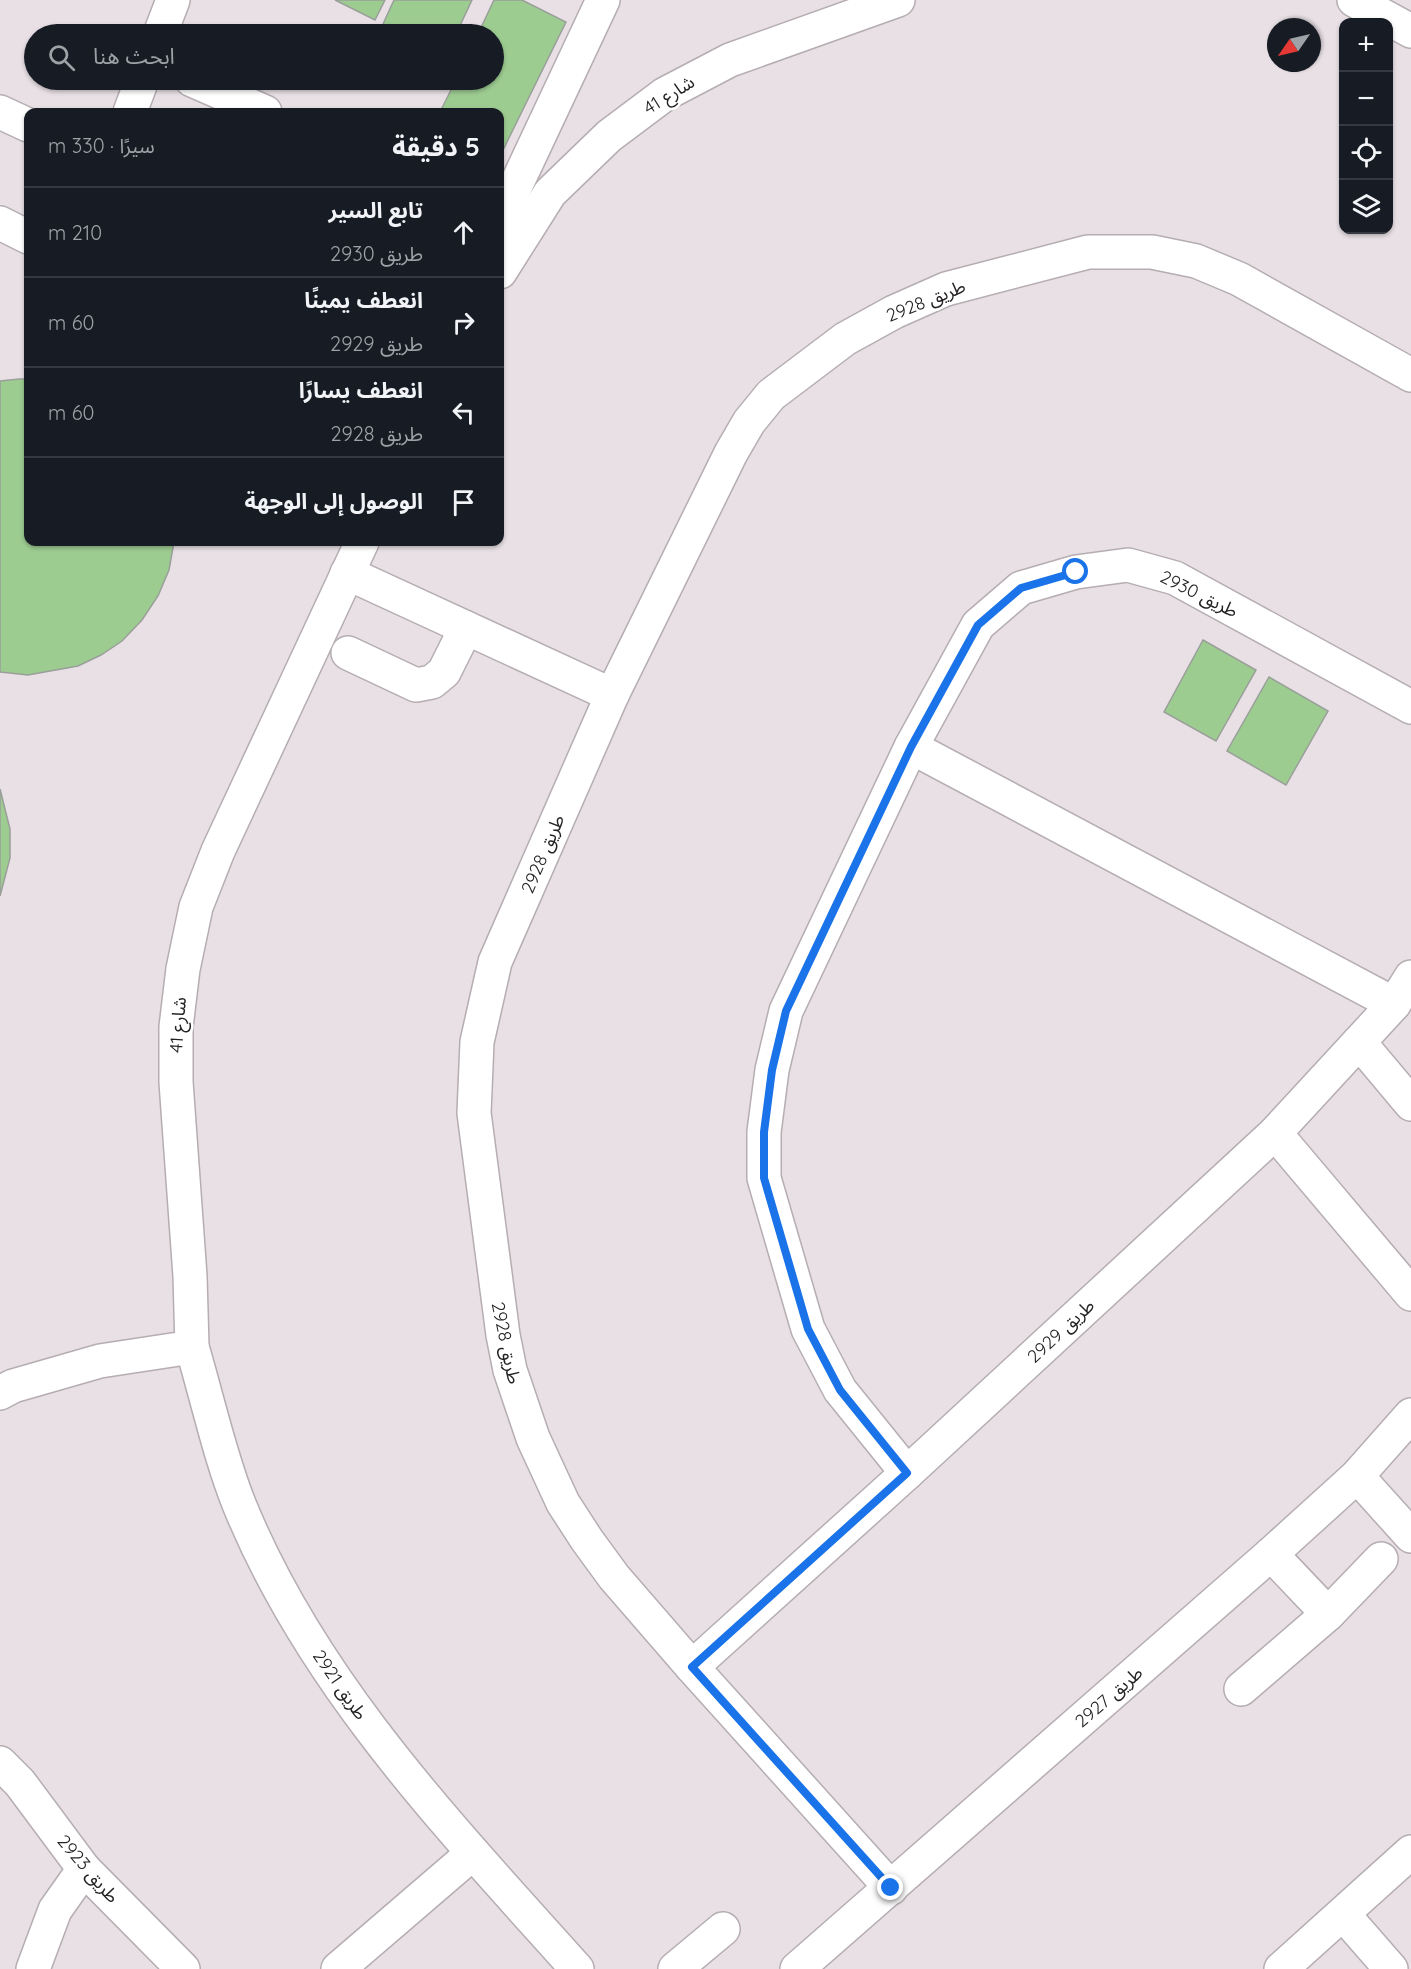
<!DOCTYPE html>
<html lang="ar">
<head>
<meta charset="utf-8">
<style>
  body { margin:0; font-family:Quicksand,"Noto Sans Arabic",sans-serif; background:#20242c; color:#f1f3f6; direction:rtl }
  .controls { position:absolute; right:18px; top:18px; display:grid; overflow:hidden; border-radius:12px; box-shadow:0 2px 4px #0004 }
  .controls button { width:54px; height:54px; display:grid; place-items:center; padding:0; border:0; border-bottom:2px solid #363941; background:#171b24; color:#f1f3f6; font:30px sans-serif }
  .compass { position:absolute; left:1267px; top:18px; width:54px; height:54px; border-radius:50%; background:#171b24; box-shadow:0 2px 4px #0004; rotate:236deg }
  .stop { position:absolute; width:18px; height:18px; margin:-14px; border:4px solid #1a73e8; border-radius:50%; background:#fff }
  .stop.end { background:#1a73e8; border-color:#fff; box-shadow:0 2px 6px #0008 }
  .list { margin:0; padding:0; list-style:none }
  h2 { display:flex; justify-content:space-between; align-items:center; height:78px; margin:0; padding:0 24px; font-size:26px }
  h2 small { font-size:20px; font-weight:400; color:#9ea1a6 }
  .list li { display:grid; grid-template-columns:39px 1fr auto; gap:18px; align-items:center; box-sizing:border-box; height:90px; padding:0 24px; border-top:2px solid #363941 }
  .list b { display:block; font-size:22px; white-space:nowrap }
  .list p { margin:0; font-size:20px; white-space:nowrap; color:#9ea1a6 }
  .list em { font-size:20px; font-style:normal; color:#9ea1a6 }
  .icon { flex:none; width:33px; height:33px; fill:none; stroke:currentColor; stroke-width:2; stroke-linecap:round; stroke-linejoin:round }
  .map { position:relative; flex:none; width:1411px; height:1969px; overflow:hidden; direction:ltr }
  .search { position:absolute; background:#171b24; box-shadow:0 2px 4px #0004; left:24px; top:24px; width:480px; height:66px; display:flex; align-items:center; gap:15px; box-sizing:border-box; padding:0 21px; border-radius:33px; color:#9ea1a6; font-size:22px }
  .panel { position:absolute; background:#171b24; box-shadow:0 2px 4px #0004; left:24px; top:108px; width:480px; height:438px; border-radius:12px; direction:rtl }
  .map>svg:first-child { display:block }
  .building { fill:#9dcc91; stroke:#9a9f99; stroke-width:1.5 }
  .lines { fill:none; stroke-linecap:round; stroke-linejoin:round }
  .minor-casing { stroke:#b5adb2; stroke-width:36 }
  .minor { stroke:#fff; stroke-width:33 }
  .route { stroke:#1a73e8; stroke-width:8 }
  .labels { text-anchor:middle; stroke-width:5; stroke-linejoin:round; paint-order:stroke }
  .street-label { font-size:18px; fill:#252224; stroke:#fff }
</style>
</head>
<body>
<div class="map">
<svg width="1411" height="1969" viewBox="0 0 1411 1969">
  <rect width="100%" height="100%" fill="#e8e0e5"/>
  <g class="building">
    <path d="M335,0h50l-10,20z"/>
    <path d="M394,0h78l-16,34h-50l-23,-10z"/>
    <path d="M494,0h28l44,22 -62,126 -4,-3v-33h-60l16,-32h38v-46h-16z"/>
    <path d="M19,379h9v163h146l-5,28 -11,26 -16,24 -20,21 -21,14 -23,11 -50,9 -28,-3v-291z"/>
    <path d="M1203,640l53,30 -40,71 -52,-29z"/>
    <path d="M1269,677l59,34 -42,74 -59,-34z"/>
    <path d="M0,789l10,40v29l-10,38z"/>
  </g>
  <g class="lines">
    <g class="minor-casing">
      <g id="minor">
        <path d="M1354,0l57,31"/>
        <path d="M160,34l13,-34"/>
        <path d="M192,80l73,32"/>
        <path d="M0,112l28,13"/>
        <path d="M130,112l12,-32"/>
        <path d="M0,223l28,14"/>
        <path d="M505,262l-1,-38 5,-24 94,-200"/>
        <path d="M500,272l50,-79 59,-57 56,-42 65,-34 168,-60"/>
        <path d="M347,573l265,122"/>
        <path d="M348,653l68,32 16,-3 12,-10 22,-44"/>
        <path d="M911,747l483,257"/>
        <path d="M1359,1042l52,62"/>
        <path d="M1275,1133l136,161"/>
        <path d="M192,1347c15,50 28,110 47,157 73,180 210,322 338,465"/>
        <path d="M0,1393l13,-7 87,-25 92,-14 -2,-71 -14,-194v-55l7,-58 13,-62 22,-56 144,-309"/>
        <path d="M907,1473l-67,-83 -32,-61 -44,-151v-46l8,-62 14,-59 125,-264 67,-122 43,-37 55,-16 52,-7 47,13 236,129"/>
        <path d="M1357,1476l54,60"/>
        <path d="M1328,1614l53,-55"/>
        <path d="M692,1667l215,-194 368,-340 119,-129 17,-27"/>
        <path d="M1241,1689l87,-75 -57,-60"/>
        <path d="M0,1763l20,20 64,86 99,100"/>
        <path d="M891,1888l-199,-221 -78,-90 -27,-37 -24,-37 -30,-65 -23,-68 -7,-35 -29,-222 3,-71 18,-80 117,-267 119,-242 18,-31 22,-27 74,-56 49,-27 52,-23 142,-37h64l44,9 43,18 172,96"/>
        <path d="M1343,1914l48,55"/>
        <path d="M33,1969l22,-59 29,-41"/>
        <path d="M338,1969l135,-116"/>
        <path d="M675,1969l48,-40"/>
        <path d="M797,1969l474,-415 86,-78 54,-61"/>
        <path d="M1281,1969l130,-117"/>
      </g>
    </g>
    <use href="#minor" class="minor"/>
  </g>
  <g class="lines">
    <path class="route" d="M891,1888l-199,-221 215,-194 -67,-83 -32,-61 -44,-151v-46l8,-62 14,-59 125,-264 67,-122 43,-37 55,-16"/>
  </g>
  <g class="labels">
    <g class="street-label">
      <text transform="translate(669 95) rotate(-32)" y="6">شارع 41</text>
      <text transform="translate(926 301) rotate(-22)" y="6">طريق 2928</text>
      <text transform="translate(1199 594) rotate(26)" y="6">طريق 2930</text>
      <text transform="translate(543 854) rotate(-67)" y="6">طريق 2928</text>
      <text transform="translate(178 1025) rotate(-86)" y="6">شارع 41</text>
      <text transform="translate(1061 1331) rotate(-43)" y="6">طريق 2929</text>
      <text transform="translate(506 1343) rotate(78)" y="6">طريق 2928</text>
      <text transform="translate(340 1685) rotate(55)" y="6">طريق 2921</text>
      <text transform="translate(1109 1697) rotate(-41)" y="6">طريق 2927</text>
      <text transform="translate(88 1869) rotate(49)" y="6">طريق 2923</text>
    </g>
  </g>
</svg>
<div class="controls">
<button>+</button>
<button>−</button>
<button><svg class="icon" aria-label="locate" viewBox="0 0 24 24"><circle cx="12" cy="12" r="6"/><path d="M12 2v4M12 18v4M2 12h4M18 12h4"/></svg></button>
<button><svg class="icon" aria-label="layers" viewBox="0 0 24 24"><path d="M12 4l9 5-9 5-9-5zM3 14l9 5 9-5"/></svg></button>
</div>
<svg class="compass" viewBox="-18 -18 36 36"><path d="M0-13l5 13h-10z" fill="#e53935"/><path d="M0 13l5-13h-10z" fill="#9ea1a6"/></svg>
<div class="stop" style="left:1076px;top:572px"></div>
<div class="stop end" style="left:891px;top:1888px"></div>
<div class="search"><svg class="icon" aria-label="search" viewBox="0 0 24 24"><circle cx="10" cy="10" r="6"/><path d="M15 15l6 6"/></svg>ابحث هنا</div>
<section class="panel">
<h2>5 دقيقة<small>سيرًا · 330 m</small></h2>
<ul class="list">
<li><svg class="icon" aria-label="ahead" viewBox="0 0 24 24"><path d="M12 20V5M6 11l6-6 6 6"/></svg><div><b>تابع السير</b><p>طريق 2930</p></div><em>210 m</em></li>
<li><svg class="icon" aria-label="right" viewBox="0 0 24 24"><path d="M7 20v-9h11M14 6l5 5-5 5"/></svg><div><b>انعطف يمينًا</b><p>طريق 2929</p></div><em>60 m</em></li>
<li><svg class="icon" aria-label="left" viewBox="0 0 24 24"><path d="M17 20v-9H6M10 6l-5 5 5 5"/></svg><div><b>انعطف يسارًا</b><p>طريق 2928</p></div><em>60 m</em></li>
<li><svg class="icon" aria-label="arrive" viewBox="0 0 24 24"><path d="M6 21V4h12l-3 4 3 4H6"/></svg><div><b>الوصول إلى الوجهة</b></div></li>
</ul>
</section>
</div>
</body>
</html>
